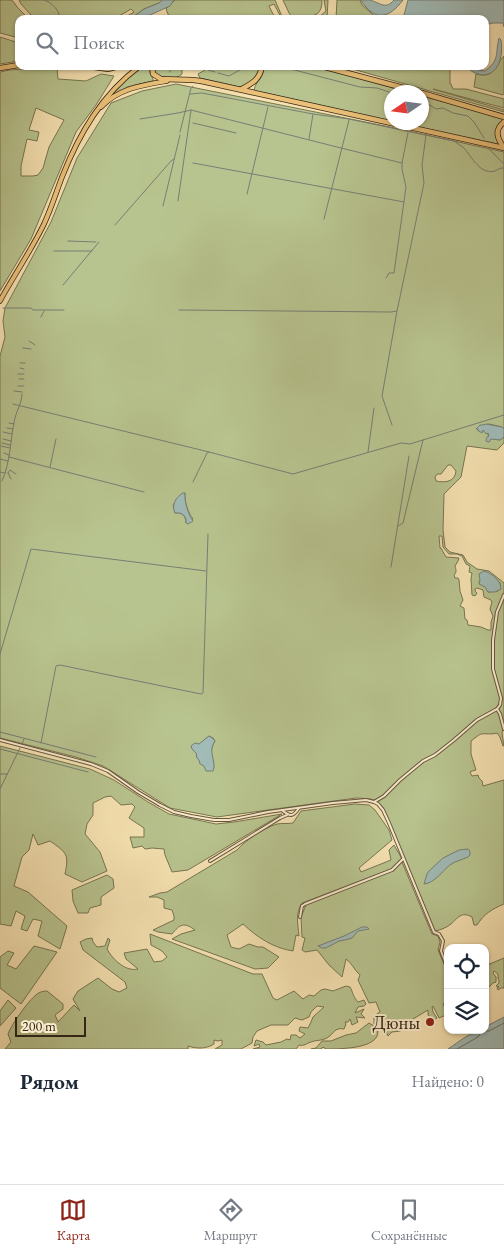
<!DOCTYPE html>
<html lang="ru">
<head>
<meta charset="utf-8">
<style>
  body { margin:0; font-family:"EB Garamond",serif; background:#f6f6f7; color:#1f2937 }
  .controls { position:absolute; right:15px; bottom:15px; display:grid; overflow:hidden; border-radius:10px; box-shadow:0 1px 4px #0004 }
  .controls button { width:45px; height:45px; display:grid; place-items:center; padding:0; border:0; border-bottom:1px solid #e0e1e3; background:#fff; color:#1f2937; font:25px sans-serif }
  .compass { position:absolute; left:384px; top:85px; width:45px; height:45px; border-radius:50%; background:#fff; box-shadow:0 1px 4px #0004; rotate:257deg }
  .scale { position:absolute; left:15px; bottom:12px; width:71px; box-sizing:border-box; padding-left:5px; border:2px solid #362615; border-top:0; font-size:14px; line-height:18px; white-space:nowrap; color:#362615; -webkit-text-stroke:4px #f9eccd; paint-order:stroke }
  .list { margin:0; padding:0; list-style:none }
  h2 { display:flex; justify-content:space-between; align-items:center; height:65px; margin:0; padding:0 20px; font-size:21px }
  h2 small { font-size:16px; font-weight:400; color:#747a83 }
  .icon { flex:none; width:28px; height:28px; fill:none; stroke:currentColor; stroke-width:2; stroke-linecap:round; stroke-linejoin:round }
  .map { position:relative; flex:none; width:504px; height:1049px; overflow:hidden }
  .search { position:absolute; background:#fff; box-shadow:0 1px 4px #0004; left:15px; right:15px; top:15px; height:55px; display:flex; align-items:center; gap:12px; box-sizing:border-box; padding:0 18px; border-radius:10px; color:#747a83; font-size:19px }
  .sheet { height:135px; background:#fff }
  nav { display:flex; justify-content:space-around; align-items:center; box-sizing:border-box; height:70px; border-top:1px solid #e0e1e3; background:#fff; font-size:14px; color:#747a83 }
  nav a { display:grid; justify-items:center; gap:2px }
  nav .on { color:#8f2418 }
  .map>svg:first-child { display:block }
  .green { fill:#b8c48f; stroke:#777552; fill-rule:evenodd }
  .water { fill:#a1bbb7; stroke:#767f76 }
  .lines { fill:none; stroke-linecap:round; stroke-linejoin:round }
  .shore { stroke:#6c7066; stroke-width:1 }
  .stream { stroke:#767f76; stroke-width:1 }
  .street-casing { stroke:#66553c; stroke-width:4 }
  .primary-casing { stroke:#362615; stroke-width:5.5 }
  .highway-casing { stroke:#362615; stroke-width:6 }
  .street { stroke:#f9eccd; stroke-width:2 }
  .primary { stroke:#ebc179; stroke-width:4 }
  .highway { stroke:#ebc179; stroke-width:4.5 }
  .poi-dot { fill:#8f2418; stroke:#f9eccd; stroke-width:2 }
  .labels { text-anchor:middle; stroke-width:4; stroke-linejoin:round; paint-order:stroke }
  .poi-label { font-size:19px; fill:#362615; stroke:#f9eccd; text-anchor:end }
</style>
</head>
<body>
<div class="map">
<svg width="504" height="1049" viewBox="0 0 504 1049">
  <rect width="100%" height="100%" fill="#f6e2b2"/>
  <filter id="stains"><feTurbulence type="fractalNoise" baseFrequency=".004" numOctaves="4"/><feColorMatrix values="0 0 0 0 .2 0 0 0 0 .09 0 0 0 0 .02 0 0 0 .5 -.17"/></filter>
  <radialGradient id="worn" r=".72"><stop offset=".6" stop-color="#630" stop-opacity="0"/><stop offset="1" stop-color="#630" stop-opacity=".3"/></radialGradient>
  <g class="green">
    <path d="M0,0h12l6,8 11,11h-10v19l-19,-5z"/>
    <path d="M19,0h143l-3,3 -15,6 -14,10h-8l12,-7 -3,-3 -17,10h-65l-17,-3 -11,-12z"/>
    <path d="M175,0h100l8,19h-1l-8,-15 -5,2 4,8 4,5h-107l-4,-10z"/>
    <path d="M283,0h39c0,8 -2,15 -11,16l8,1 7,-6 -2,-11h4l-1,19h-33l-5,-6z"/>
    <path d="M337,0h23l2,5 16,14h-42z"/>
    <path d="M0,37l19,6v18l-19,3z"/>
    <path d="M504,56v38l-1,1 -29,-8 2,-13c19,5 18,-8 28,-18z"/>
    <path d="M144,66h5l1,7 3,6v2l-26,6 -18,10 17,-18z"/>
    <path d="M154,66h28v8c-7,7 -19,4 -27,0z"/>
    <path d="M201,66h59l-1,8 -15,14 -44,-10 -2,-4 7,-4z"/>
    <path d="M264,66h51l92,26h-15l-1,29 -135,-30 -2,-1c2,-10 10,-11 10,-24z"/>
    <path d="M342,66h108v18h1l2,5h13l38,10v9l-71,-19 71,21v2z"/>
    <path d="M37,68h20l1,11 28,2 15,-7 13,2 -18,29 -20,27 -45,107 -31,52v-219l10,-2zM36,108l28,12 -15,27 -6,21 -5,7 -5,1h-12v-10l6,-27 10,2 2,-9 -10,-2z"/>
    <path d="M176,84l214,43 114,25v277l-2,-2 -13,-3 -9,2 -2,3 1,2 4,-1 3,3h2l1,9 1,-3 3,-1 7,2 4,-3v6l-7,7 -30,-4 -6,31 -17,17 -1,36 2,17 5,5 13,3 4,7 10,7 12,2 15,12v142l-2,8 2,13h-1l-3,-9 -3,-4c-6,2 -11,0 -16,1 -3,1 -7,5 -10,7v13l5,16 -4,1 -2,1 2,4 6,-1 1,3 3,3 1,5 21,-6v124c-12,5 -20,10 -27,21h-3l-2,-8c-11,-6 -14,1 -21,7 -5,4 -11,6 -16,7l-51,-122c-8,-12 -15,-10 -28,-11l-139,19 -47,-9 -67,-42 -27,-9 -76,-19v-382l5,-19 -2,-16 2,-13 46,-86 26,-64 34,-55 31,-12zM448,465h3l5,6c-1,11 -11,12 -20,10l-1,-4 2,-3h4zM185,493c-1,7 3,20 8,26l-7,4c0,-7 -4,-11 -11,-10l-2,-8 7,-9zM439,536h3l1,11 6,7h8l5,2 4,8 4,2 -1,6 3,1 -1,6 1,16 3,1 2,-3 -2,-2v-2l2,-1 6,2 1,7 7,3 1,2 -2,7 3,7 -2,6v8h-3l-7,-3 -13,-2 -1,-5 -2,-1 -1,-11 -4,-2 3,-6 -3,-9 -1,-11 -1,-2h-3l-1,-3c3,-3 2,-5 1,-9l3,-5 1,-3 -13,-1 -5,-9h-1zM495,578l5,5v5l-2,3 -10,1 -1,-4 -8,-5 1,-3zM209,736l4,2 2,3c-6,8 -3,17 -1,26l-17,-9c-1,-13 3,-14 12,-22z"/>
    <path d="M422,96l82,22v2c-12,8 -6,13 -6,24l-99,-21 23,-1z"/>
    <path d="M0,746l90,23 24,11 34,22 21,12 47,10 18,-2 48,-8 -94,56 -16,2 -7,-17 -1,-6 -12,-1 -7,1 -3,-3 -9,2 -3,-11h14v-9l-15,-10 6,-11 -3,-3 -11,1 -10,-9 -6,1 -12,6v12l-6,9 -2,10 15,18 7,19 -25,11 -17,-8c4,-20 2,-21 -15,-33l-12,4 -5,-11 -4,16 -7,7 -8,29 14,6 39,34 -7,23 -22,-13 4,-15 -9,-2 -6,12 -6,-2 4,-13 -9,-5 -5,15 -11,-2z"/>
    <path d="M355,804l14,1 6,5 14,20 3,10 -33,28 2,4 30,-12 -2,-10 5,-5 8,14 -11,10 -89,34c-7,10 -4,21 -3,33l-3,-1 -3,16c-20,-3 -36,-14 -50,-27l-16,11 4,12 8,2 10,-5 9,3h5l16,10 -11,11 -13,1 -83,-30 9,-5 14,-4c-11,-8 -15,-6 -23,4l-14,-2 -5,-2 21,-10v-4l-2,-6 -8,-2v-8l-7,-3h-8l11,-4 7,-1 70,-42c9,-10 27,-22 40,-26 5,-1 11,0 16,-1l8,-12z"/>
    <path d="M402,862l30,72 6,2 2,6 -2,8 10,23v27l-5,4 5,10 -9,4 -6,-12 -1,1 1,5 4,6 -3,2 -6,-5v-5l-15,9v3l-13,9 -8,1 -4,4 -3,-7 -1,1 -3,-3 1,-3 -2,-3 -6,3v-8l6,-4 -4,-10 -7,1 -11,-23 2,-5c-6,-5 -8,-12 -14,-16l-4,18 -13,-12 -12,-15 -12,2 -3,-2 3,-12 -3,-1 -1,-20 5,-12 86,-34z"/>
    <path d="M107,875l6,4 1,9 -13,9v8l-11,3 -2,5h-10l-5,-12 -1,-11z"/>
    <path d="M150,934l103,40h9l11,24 4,2 17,-9 9,8 6,-4 5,1 7,-6 4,-1 8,2 13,-5 4,1c3,5 3,10 8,15l6,-2 2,4 -2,2 -6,1 -3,6 9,-4 -3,5 4,4 -9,-1 2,5 -6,3 -2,-6 -2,3h-3l1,2 -2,5c-10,-2 -10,5 -17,9 -5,3 -12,2 -16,4 -6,2 -6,4 -12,3l-3,4h-43l7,-2 -1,-3 -5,2 2,-6 7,2 3,3 15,-3 6,-3 3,1 1,-5h5l4,3 5,-4 -6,-3 1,-4 8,1 3,-6 2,-5 11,-10 -7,-1 -6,6 -2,5 -7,3 -7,-2 -7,7h-17l-14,6 -4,6 -1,6 -11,6h-26l7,-4v-5l-4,1 -4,-1v4c-8,5 -17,5 -26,2v3h-183l6,-7 -3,-8c3,-9 21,-34 28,-39 3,-3 7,-4 11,-4l16,13v5l-8,6 3,7 16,-17 6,6 -7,-12 5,-8 20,-13 14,11 7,3 8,-4 -2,-6 -42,-32 -3,-8 6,-3 6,-1 1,4 4,5 8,-1 3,-8 2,2 -3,9c6,11 19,23 31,20l-12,-10 -2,-6 23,-4 7,13 8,-1 5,-4 -5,-6 -11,-6z"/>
    <path d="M34,946l23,6 -36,52 -21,-16v-31l8,-6 6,2 -7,12 9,4z"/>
    <path d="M504,958v30h-3l-3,2 -1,-2 2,-1 -3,-1 3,-3v-3l-1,-1v-5l-4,-3 -1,2 3,4v5l-3,1 -4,4 -1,-4 -2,2 -1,-1v-18z"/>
    <path d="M8,1000l8,8 -16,18v-15z"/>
    <path d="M369,1023l5,3 4,-2 -1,3c8,22 -37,22 -51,22l-3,-2 -2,2h-10l5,-1 6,-7h9l15,-6 10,-2z"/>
  </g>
  <g class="water">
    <path d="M162,0h12l-4,6 -29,13h-11l14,-10 15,-6z"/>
    <path d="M361,0c2,0 7,0 9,0 10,3 16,10 24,0h9c-14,19 -29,22 -42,0z"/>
    <path d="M408,0h96v27l-1,-4h-10l-8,2v-6h-82z"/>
    <path d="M499,38l2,2c1,6 1,14 -1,20 -5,18 -23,19 -34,6 6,0 12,5 19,5 15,-11 10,-17 14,-33z"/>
    <path d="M486,424l16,3 2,2v8l-4,3 -9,-1 -2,3h-1l-2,-1 1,-4 2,-1 -1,-3 -2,1 -3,-4 -1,3 -3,-2h-1v-2h-2l4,-4h3z"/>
    <path d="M183,493h2c-1,8 3,21 8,28l-5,3 -2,-1c1,-7 -4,-11 -11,-10 -4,-8 1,-16 8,-20z"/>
    <path d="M484,571c9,3 17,10 17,18l-6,3h-7l-3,-5 -6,-3 1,-4 -1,-6z"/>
    <path d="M209,736l3,2 3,3c-8,11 2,20 -2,30h-7l-2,-5 -4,-2 -1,-4 -2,-2 -1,-5 -4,-4 -1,-3 4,-3 4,1z"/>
    <path d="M468,849l2,2v4l-2,2c-6,3 -13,4 -18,8 -8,6 -15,18 -26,19l3,-10 2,-3 14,-13 16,-8z"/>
    <path d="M362,927h5l2,2 -11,2 -6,7 -7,2 -6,1 -13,7h-4l-4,-2 26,-10z"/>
    <path d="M504,1017v32h-56c11,-7 24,-19 37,-19v-3z"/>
  </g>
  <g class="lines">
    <path class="shore" d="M457,1049l21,-12 4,-6h7l15,-8"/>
    <g class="stream">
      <path d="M44,0c8,2 16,11 16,19"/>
      <path d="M209,66l-1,4 7,2"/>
      <path d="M279,66l81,21 17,1 15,5"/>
      <path d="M170,72v-6"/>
      <path d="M218,73l11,3 18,-10"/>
      <path d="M190,94l12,-1 111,21 -4,25"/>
      <path d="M422,104h6l8,5 7,-1 10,5 15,3 6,6 10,16"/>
      <path d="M313,114l36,5 105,22c3,2 7,5 10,7 8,9 16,27 31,23 2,-1 5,-3 7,-3h2"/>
      <path d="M140,119l38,-6 13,-3 150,38 61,15"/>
      <path d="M193,123l43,10"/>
      <path d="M180,132l11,-44 2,-2"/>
      <path d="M489,149l15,15"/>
      <path d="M193,163l211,39"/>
      <path d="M247,194l21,-87"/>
      <path d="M178,201l13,-91"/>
      <path d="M163,206l17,-71"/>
      <path d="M324,219l25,-99"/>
      <path d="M115,225l56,-64 3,-2"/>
      <path d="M68,241l28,1"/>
      <path d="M54,251h38"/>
      <path d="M386,278l3,-5h5l12,-86 -4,-18v-6l6,-30"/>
      <path d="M63,285l36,-43"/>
      <path d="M3,308h28l2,2h31"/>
      <path d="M179,310l212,2 6,-1 27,-128 -2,-18 4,-30"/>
      <path d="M41,317l3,-6"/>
      <path d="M29,341l6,4"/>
      <path d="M23,348l8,1"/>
      <path d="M20,363h5"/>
      <path d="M20,368l4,1"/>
      <path d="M18,374h6"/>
      <path d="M19,379h5"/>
      <path d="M18,386h6"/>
      <path d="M14,391l8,1"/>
      <path d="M13,404l196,48"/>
      <path d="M9,423l5,1"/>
      <path d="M392,425l-10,-29 15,-85"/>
      <path d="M7,428l6,1"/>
      <path d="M3,432l9,2"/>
      <path d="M3,439l8,2"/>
      <path d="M2,443l8,2"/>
      <path d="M1,446l9,2"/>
      <path d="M368,452l6,-44"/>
      <path d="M4,453l5,2"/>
      <path d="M9,457l135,35"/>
      <path d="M0,459l8,2"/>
      <path d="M50,467l6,-28"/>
      <path d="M0,472l5,1"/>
      <path d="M8,473l2,-3 6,4"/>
      <path d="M8,473l3,6"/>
      <path d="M2,481c9,-20 8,-42 13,-63 2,-8 7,-16 7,-24"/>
      <path d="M193,482l14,-29 2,-1 84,22 108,-31 9,1 94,-29"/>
      <path d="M398,526l5,-3 20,-83"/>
      <path d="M391,567l18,-111"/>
      <path d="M0,654l31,-105 175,22"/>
      <path d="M0,732l96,25"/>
      <path d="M41,743l15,-77 4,-1 141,29 2,-1 5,-159"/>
      <path d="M22,744l2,-5"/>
      <path d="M0,749l88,23"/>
      <path d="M0,774h7"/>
      <path d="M0,789l20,-41"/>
    </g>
    <g class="street-casing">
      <g id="street">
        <path d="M497,709l3,5 4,15"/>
        <path d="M0,740l91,24 17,7 30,21 22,13 14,7 17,4 23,4h15l39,-8 65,-9 33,-3 8,2 4,2 5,6 6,13 45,109 5,2 4,7 -2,10 7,18"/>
        <path d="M374,802l10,-6 16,-16 23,-19 12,-6 19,-15 23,-20 20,-11 3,-4 1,-7 -8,-29v-29l4,-28 7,-17"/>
        <path d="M282,810c8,7 11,7 17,-2"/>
        <path d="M210,861l70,-43 7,-3"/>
        <path d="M300,917l2,-11 3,-2 87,-34 11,-11"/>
      </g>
    </g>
    <g class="primary-casing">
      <g id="primary">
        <path d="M101,107c18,-19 42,-22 66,-26"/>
        <path d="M0,301c14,-26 31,-50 44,-77 7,-15 12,-31 18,-47 17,-43 40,-83 78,-111"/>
      </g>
    </g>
    <g class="highway-casing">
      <g id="highway">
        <path d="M87,66l21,3 11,-3"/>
        <path d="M152,66l1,8 8,5 32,1 8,1 303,67"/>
        <path d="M321,66l98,26"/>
        <path d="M0,68l19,-3"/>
        <path d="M242,89c11,-6 18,-10 20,-23"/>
        <path d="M422,93l82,24"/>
        <path d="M504,148c-7,-10 -10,-18 0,-26"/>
      </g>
    </g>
    <use href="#street" class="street"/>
    <use href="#primary" class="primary"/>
    <use href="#highway" class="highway"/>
  </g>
  <circle class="poi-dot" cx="430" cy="1022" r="5"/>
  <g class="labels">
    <g class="poi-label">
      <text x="420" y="1029">Дюны</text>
    </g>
  </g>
  <rect width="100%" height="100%" filter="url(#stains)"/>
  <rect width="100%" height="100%" fill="url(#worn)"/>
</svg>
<div class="controls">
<button><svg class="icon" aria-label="locate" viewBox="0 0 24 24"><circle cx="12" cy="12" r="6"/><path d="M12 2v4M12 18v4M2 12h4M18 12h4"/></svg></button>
<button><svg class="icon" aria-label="layers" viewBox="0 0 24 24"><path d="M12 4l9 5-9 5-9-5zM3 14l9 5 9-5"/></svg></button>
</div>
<svg class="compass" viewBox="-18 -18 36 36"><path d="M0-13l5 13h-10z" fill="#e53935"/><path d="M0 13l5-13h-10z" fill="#747a83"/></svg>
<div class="scale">200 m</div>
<div class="search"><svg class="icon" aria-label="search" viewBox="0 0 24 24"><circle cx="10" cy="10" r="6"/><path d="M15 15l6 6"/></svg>Поиск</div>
</div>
<section class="sheet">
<h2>Рядом<small>Найдено: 0</small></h2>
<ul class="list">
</ul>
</section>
<nav>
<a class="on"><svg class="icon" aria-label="map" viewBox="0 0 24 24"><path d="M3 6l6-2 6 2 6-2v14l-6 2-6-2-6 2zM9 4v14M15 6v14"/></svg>Карта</a>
<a><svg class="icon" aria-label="directions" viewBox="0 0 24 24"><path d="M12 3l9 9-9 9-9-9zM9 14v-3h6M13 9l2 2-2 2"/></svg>Маршрут</a>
<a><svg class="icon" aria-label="saved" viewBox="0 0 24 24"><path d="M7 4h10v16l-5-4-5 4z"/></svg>Сохранённые</a>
</nav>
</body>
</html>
